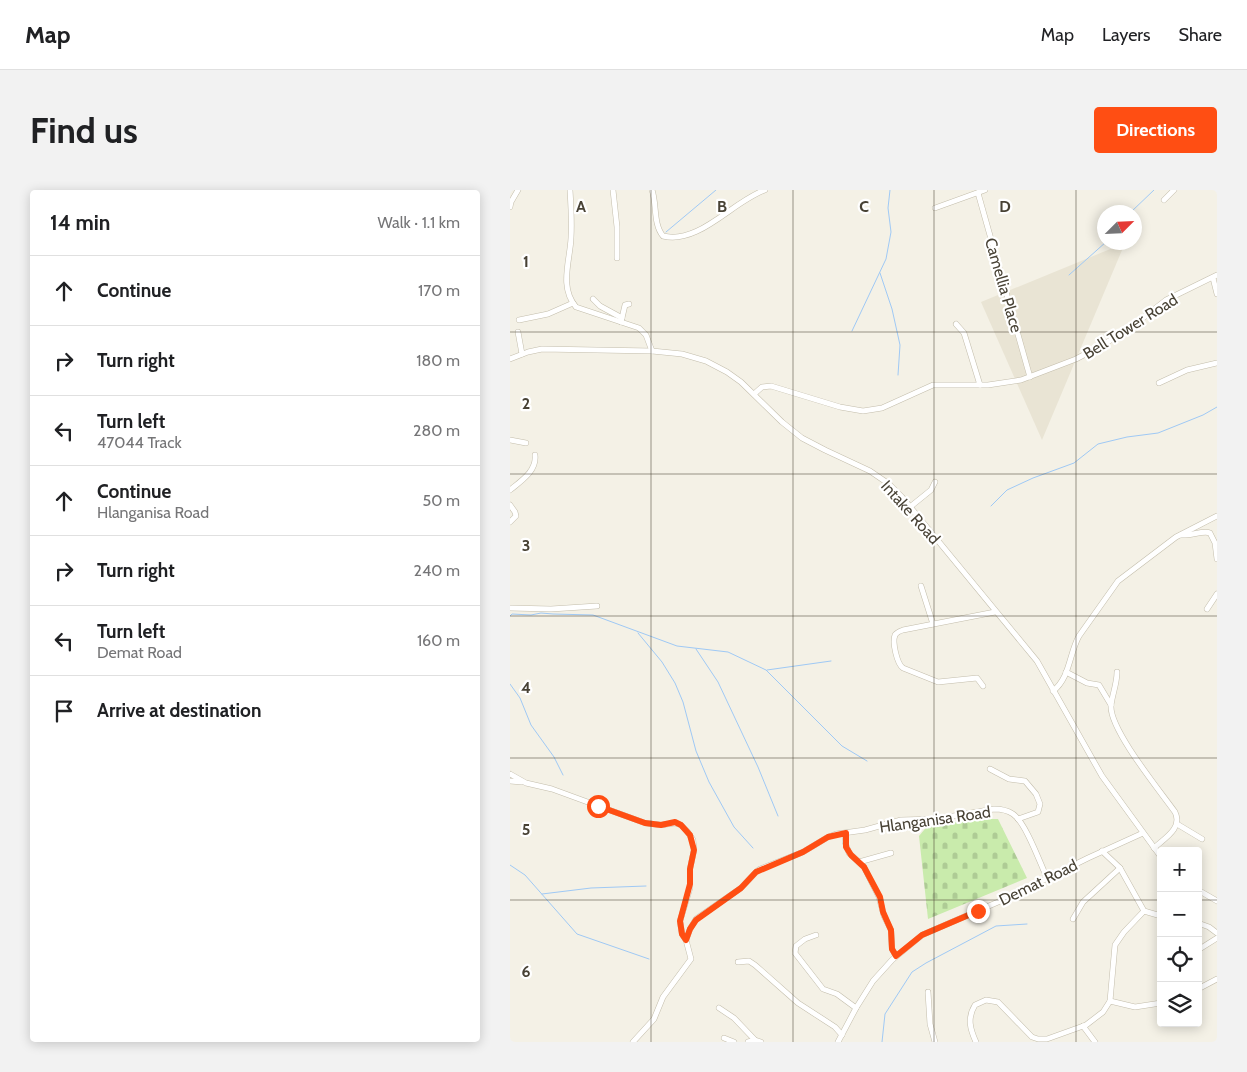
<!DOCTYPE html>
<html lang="en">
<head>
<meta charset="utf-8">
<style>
  body { margin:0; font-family:Cabin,sans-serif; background:#f2f2f2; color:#202124 }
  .controls { position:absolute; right:15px; bottom:15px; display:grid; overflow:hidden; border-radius:5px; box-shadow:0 2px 12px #0003 }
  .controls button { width:45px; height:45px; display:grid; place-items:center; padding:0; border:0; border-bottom:1px solid #e0e0e0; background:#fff; color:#202124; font:25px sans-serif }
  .compass { position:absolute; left:587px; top:15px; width:45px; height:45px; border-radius:50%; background:#fff; box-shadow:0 2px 12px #0003; rotate:66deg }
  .stop { position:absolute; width:15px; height:15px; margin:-11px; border:4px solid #ff4e13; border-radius:50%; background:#fff }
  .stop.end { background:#ff4e13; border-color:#fff; box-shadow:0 1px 5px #0008 }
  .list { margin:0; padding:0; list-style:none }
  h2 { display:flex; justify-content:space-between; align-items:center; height:65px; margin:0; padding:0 20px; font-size:21px }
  h2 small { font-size:16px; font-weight:400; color:#757577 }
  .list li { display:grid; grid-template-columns:32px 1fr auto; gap:15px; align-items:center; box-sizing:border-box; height:70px; padding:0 20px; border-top:1px solid #e0e0e0 }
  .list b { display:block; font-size:19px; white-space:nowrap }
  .list p { margin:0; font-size:16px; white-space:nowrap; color:#757577 }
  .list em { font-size:16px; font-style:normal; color:#757577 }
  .icon { flex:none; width:28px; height:28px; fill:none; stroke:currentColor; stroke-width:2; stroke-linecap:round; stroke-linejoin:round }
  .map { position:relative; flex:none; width:707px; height:852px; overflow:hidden; border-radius:5px }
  header { display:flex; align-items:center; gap:30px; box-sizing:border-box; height:70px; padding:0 25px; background:#fff; border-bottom:1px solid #e0e0e0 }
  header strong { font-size:24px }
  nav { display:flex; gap:28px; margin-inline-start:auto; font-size:18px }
  .intro { display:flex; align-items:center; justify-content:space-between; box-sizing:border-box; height:120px; padding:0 30px }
  h1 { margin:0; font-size:35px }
  .button { padding:12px 22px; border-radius:5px; background:#ff4e13; color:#fff; font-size:18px; font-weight:700 }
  main { display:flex; gap:30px; padding:0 30px }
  aside { flex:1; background:#fff; border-radius:5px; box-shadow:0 2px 12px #0003 }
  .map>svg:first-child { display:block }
  .residential { fill:#e9e4d4 }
  .cemetery { fill:url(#cemetery-stones) }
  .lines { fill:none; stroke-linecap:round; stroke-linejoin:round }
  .stream { stroke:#9fc9f5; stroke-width:1 }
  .minor-casing { stroke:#c3bdab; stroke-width:6 }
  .minor { stroke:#fff; stroke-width:5 }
  .route { stroke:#ff4e13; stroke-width:6 }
  .grid { fill:none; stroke:#484235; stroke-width:1; stroke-opacity:0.55 }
  .labels { text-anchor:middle; stroke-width:4.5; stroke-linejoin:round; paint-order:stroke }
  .street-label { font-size:16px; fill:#484235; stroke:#fff }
  .grid-label { font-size:16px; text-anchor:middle; font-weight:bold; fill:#484235; stroke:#fff; stroke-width:4.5; stroke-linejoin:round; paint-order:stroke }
</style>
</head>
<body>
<header>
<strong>Map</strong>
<nav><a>Map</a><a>Layers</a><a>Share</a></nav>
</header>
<div class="intro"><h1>Find us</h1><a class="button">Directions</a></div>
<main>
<aside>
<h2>14 min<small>Walk · 1.1 km</small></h2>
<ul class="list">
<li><svg class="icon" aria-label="ahead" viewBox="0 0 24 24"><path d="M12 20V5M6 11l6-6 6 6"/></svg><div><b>Continue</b></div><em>170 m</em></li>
<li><svg class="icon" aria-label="right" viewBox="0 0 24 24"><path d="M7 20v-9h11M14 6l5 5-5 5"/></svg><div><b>Turn right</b></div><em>180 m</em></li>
<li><svg class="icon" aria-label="left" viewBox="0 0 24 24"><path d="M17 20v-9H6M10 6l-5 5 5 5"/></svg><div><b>Turn left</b><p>47044 Track</p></div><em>280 m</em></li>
<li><svg class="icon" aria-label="ahead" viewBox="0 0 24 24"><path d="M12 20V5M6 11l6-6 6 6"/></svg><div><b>Continue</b><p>Hlanganisa Road</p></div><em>50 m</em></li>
<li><svg class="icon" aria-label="right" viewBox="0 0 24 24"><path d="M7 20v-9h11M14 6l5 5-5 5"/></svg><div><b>Turn right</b></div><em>240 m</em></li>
<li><svg class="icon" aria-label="left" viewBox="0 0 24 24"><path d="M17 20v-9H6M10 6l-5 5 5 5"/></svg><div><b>Turn left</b><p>Demat Road</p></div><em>160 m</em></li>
<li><svg class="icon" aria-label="arrive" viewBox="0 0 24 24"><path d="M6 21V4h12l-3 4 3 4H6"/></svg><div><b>Arrive at destination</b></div></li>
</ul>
</aside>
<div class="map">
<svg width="707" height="852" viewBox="0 0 707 852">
  <defs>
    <pattern id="cemetery-stones" width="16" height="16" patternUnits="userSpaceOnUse" patternTransform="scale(1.25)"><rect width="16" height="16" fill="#c9ebac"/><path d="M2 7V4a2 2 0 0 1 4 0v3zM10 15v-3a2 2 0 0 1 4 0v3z" fill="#aecb95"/></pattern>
  </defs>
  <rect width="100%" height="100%" fill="#f4f1e6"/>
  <path class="residential" d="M615,53l-83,197 -61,-138z"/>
  <path class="cemetery" d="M480,623l1,6h7l29,59 -99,41 -9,-83 10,-12 28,-2z"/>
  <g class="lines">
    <g class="stream">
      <path d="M621,22l23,-22"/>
      <path d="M156,42l50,-42"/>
      <path d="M370,83l12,36 8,36 -2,30"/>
      <path d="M559,85l37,-33"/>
      <path d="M342,141l34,-72 5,-27 -3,-24 2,-18"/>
      <path d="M481,316l16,-16 26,-12 41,-15 24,-19 29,-7 31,-4 45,-18 14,-8"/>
      <path d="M0,426l2,-2 19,1 10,-2 12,1 40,1 84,31 51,6 38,18 76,76 25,15"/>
      <path d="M128,443l24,29 13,21 8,19 13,49 13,31 25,45 19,21"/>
      <path d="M186,459l22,33 40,85 20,49"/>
      <path d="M257,480l64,-9"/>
      <path d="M0,494l10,14 11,27 23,32 9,18"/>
      <path d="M0,675l15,10 52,59 72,25"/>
      <path d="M32,704l49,-6 55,-2"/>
      <path d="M372,852l3,-28 27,-42 14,-9 70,-37 31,-2"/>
    </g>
    <g class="minor-casing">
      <g id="minor">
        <path d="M60,0c1,16 2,32 1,48 -1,23 -12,49 5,69l63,21 7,7 6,16"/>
        <path d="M103,0l4,37v31"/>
        <path d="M142,0c5,14 1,34 11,46 36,9 70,-35 102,-46"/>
        <path d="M468,3l52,184"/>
        <path d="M654,10l10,-10"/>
        <path d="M0,17l1,-5 7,-12"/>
        <path d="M425,18l50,-18"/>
        <path d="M703,88l4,16"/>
        <path d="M83,109l7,7 22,12 -1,4"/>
        <path d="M112,128l3,-13 4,-1"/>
        <path d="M9,130l29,-6 25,-11"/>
        <path d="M446,134l8,9 16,52"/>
        <path d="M8,142l4,22"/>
        <path d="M0,169l18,-7 14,-3 110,2 30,3 24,7 21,11 14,10 41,40 20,16 23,12 45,21 19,13 13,13 135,164 65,115 59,81"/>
        <path d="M649,193l28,-13 30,-7"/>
        <path d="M244,204l8,-7 9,-1 69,21 23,4 19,-3 51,-23h55l33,-5 55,-21 17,-9 32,-18 41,-32 51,-25"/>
        <path d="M0,250l16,3"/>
        <path d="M0,300c11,-9 27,-19 25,-35"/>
        <path d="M0,315l5,7 1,4 -6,6"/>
        <path d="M400,317l21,-17 4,-8"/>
        <path d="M671,345c10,1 23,-5 29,-2l5,10 2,16"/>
        <path d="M411,396l12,38"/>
        <path d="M0,418l41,1 46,-3"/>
        <path d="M697,419l10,-15"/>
        <path d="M556,482l21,11 12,2 12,20"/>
        <path d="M607,482c0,12 -5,23 -6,34 -1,24 49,85 64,106 8,16 -10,26 -21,36"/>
        <path d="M473,496l-6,-8 -39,4 -35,-14c-6,-4 -11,-26 -8,-33 2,-3 5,-4 8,-5l92,-18"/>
        <path d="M543,501c17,-13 16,-37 26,-55l39,-55 58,-44 41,-21"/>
        <path d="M480,579l19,10 16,2 11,13 4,10 -2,8 -20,7"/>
        <path d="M0,584l16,9 26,6 93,34 16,2 14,-2 6,2 6,6 6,9 1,10 -4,19v19l-10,33 2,13 4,6"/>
        <path d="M0,591l12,1"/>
        <path d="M667,634l25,15"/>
        <path d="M336,643l-1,9 4,11 15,14 15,30 5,19 7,14 1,19 4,7"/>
        <path d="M592,661l18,17 24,43 17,5"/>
        <path d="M349,672l32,-9"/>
        <path d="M688,700l19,11"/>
        <path d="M563,729l10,-17 37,-34"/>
        <path d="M688,733l11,4 8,6"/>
        <path d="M306,745l-11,4 -9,7 -1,7 28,36 14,5 19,14"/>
        <path d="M688,760l19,-12"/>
        <path d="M228,772l11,-1 6,4 43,38 37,24 7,8"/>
        <path d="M688,799l19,-10"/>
        <path d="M418,802l2,32 5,18"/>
        <path d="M600,811l25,6 26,-4"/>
        <path d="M209,818l15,10 21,22 6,2"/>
        <path d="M573,836l12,16"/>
        <path d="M214,848l10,4"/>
        <path d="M123,852l21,-23 9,-22 28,-38 -5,-19 4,-11 6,-10 45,-31 15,-16 4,-3 43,-17 25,-15 8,-3 29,-4 36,-10 35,-1 58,-10c7,0 13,1 19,5 13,9 27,49 34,64"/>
        <path d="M238,852l7,-2"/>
        <path d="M328,852l18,-34 17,-27 19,-21 30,-25 83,-36 83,-41 55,-25"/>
        <path d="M466,852c-6,-13 -9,-24 -1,-37l11,-5 12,2 34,35 6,2h9l39,-14 17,-13 7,-11 5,-56 9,-13 20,-21"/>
      </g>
    </g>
    <use href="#minor" class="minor"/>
  </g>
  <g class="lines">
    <path class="route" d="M88,616l47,17 16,2 14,-3 6,3 9,10 4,15 -4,19v15l-10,37 2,13 4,6 4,-11 6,-9 45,-32 15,-16 47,-20 25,-15 18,-4v14l5,8 13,12 16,30 3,15 8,18 1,19 4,7 26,-21 56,-24"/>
  </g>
  <path class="grid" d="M141,0v852M283,0v852M424,0v852M566,0v852M0,142h707M0,284h707M0,426h707M0,568h707M0,710h651M688,710h19"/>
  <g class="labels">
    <g class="street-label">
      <text transform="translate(494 95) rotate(74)" y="6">Camellia Place</text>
      <text transform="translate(620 136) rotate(-32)" y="6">Bell Tower Road</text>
      <text transform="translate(401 322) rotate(48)" y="6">Intake Road</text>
      <text transform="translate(425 629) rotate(-8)" y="6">Hlanganisa Road</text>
      <text transform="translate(528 692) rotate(-26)" y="6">Demat Road</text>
    </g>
  </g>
  <g class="grid-label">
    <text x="71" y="22">A</text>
    <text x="212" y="22">B</text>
    <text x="354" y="22">C</text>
    <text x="495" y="22">D</text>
    <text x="16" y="77">1</text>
    <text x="16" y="219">2</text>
    <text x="16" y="361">3</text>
    <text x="16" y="503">4</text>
    <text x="16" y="645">5</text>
    <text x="16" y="787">6</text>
  </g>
</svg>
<div class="controls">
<button>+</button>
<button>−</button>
<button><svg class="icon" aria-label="locate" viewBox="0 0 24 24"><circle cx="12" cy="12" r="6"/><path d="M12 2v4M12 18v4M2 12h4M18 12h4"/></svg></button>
<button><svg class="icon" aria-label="layers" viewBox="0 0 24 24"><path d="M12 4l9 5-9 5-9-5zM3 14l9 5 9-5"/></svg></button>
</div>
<svg class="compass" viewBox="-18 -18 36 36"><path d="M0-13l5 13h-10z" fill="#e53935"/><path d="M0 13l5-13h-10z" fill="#757577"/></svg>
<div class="stop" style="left:88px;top:616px"></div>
<div class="stop end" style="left:468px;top:721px"></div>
</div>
</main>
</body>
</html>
